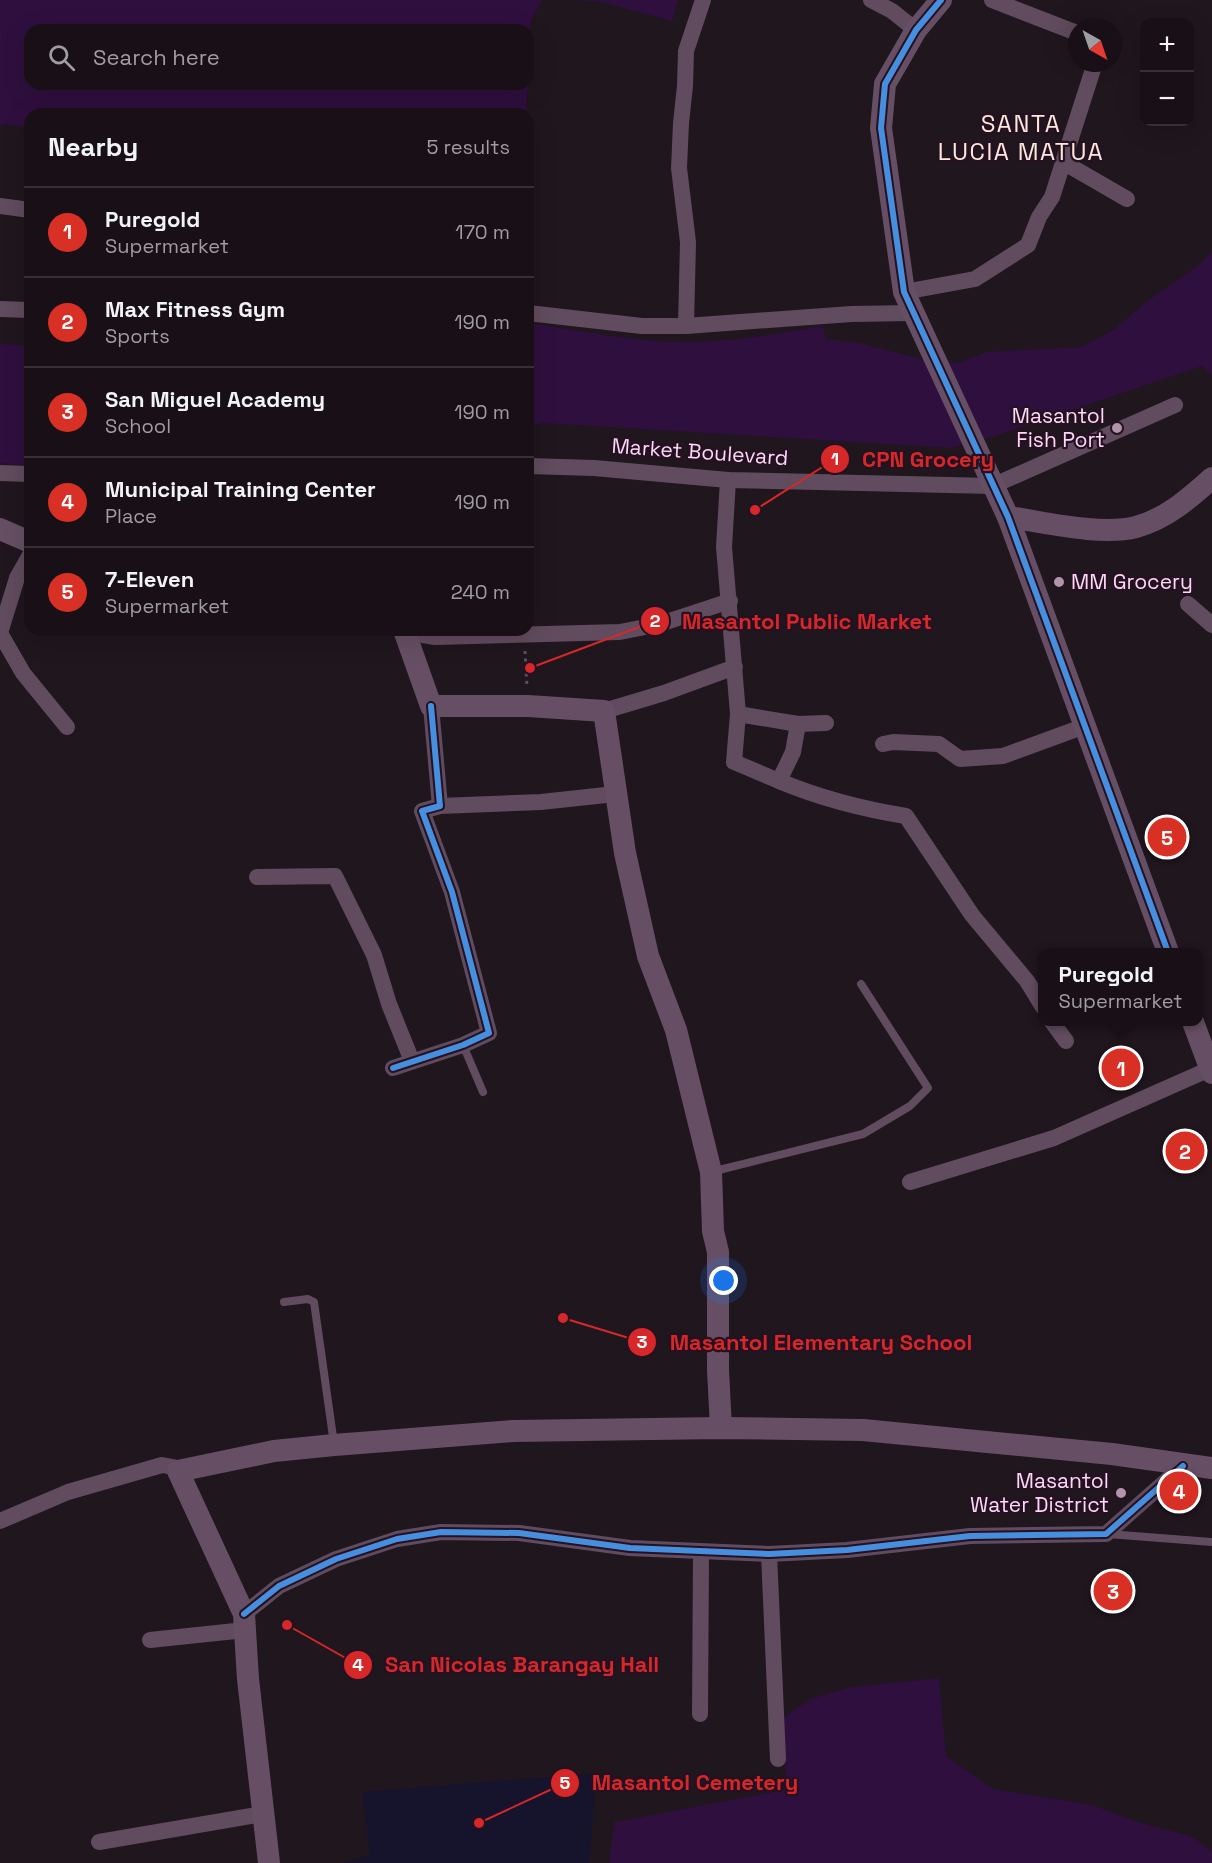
<!DOCTYPE html>
<html lang="en">
<head>
<meta charset="utf-8">
<style>
  body { margin:0; font-family:"Space Grotesk",sans-serif; background:#21191f; color:#f1f3f6 }
  .controls { position:absolute; right:18px; top:18px; display:grid; overflow:hidden; border-radius:12px; box-shadow:0 6px 24px #0002 }
  .controls button { width:54px; height:54px; display:grid; place-items:center; padding:0; border:0; border-bottom:2px solid #363035; background:#181016; color:#f1f3f6; font:30px sans-serif }
  .compass { position:absolute; left:1068px; top:18px; width:54px; height:54px; border-radius:50%; background:#181016; box-shadow:0 6px 24px #0002; rotate:140deg }
  .you { position:absolute; left:724px; top:1281px; width:21px; height:21px; margin:-15px; border:4px solid #fff; border-radius:50%; background:#1a73e8; box-shadow:0 0 0 9px #1a73e833 }
  .badge { display:grid; place-items:center; width:39px; height:39px; border-radius:50%; background:#d93025; color:#fff; font-size:20px; font-weight:700 }
  .pin { position:absolute; translate:-50% -50%; border:3px solid #fff; box-shadow:0 2px 6px #0006 }
  .popup { position:absolute; left:1038px; top:948px; width:165px; height:78px; box-sizing:border-box; display:grid; place-content:center; border-radius:12px; background:#181016; filter:drop-shadow(0 2px 4px #0005); font-size:20px; white-space:nowrap; color:#9f9da1 }
  .popup b { font-size:22px; color:#f1f3f6 }
  .popup::after { content:''; position:absolute; left:50%; top:100%; margin-left:-12px; border:12px solid transparent; border-top-color:#181016 }
  .list { margin:0; padding:0; list-style:none }
  h2 { display:flex; justify-content:space-between; align-items:center; height:78px; margin:0; padding:0 24px; font-size:26px }
  h2 small { font-size:20px; font-weight:400; color:#9f9da1 }
  .list li { display:grid; grid-template-columns:39px 1fr auto; gap:18px; align-items:center; box-sizing:border-box; height:90px; padding:0 24px; border-top:2px solid #363035 }
  .list b { display:block; font-size:22px; white-space:nowrap }
  .list p { margin:0; font-size:20px; white-space:nowrap; color:#9f9da1 }
  .list em { font-size:20px; font-style:normal; color:#9f9da1 }
  .icon { flex:none; width:33px; height:33px; fill:none; stroke:currentColor; stroke-width:2; stroke-linecap:round; stroke-linejoin:round }
  .map { position:relative; flex:none; width:1212px; height:1863px; overflow:hidden }
  .search { position:absolute; background:#181016; box-shadow:0 6px 24px #0002; left:24px; top:24px; width:510px; height:66px; display:flex; align-items:center; gap:15px; box-sizing:border-box; padding:0 21px; border-radius:18px; color:#9f9da1; font-size:22px }
  .panel { position:absolute; background:#181016; box-shadow:0 6px 24px #0002; left:24px; top:108px; width:510px; height:528px; border-radius:18px }
  .map>svg:first-child { display:block }
  .green { fill:#16142d }
  .water { fill:#2f0f3e }
  .lines { fill:none; stroke-linecap:round; stroke-linejoin:round }
  .path { stroke:#5c4e68; stroke-width:3; stroke-dasharray:3 4.5; stroke-linecap:butt }
  .lane { stroke:#614b5e; stroke-width:8 }
  .street { stroke:#614b5e; stroke-width:16 }
  .secondary { stroke:#664f64; stroke-width:22 }
  .cycleway-casing { stroke:#251121; stroke-width:10 }
  .cycleway { stroke:#468fdf; stroke-width:6 }
  .poi-dot { fill:#af94aa; stroke:#251121; stroke-width:2 }
  .labels { text-anchor:middle; stroke-width:4.5; stroke-linejoin:round; paint-order:stroke }
  .poi-label { font-size:21px; fill:#fcd8f6; stroke:#251121; text-anchor:end }
  .street-label { font-size:21px; fill:#fcd8f6; stroke:#251121 }
  .quarter-label { font-size:24px; letter-spacing:1.5px; fill:#fce8da; stroke:#251121 }
  .leader { fill:none; stroke:#d62828; stroke-width:2 }
  .callout-dot { fill:#d62828; stroke:#251121; stroke-width:2 }
  .mark-label { font-size:18px; text-anchor:middle; font-weight:bold; fill:#fff }
  .callout-label { font-size:22px; text-anchor:middle; font-weight:bold; fill:#d62828; stroke:#251121; stroke-width:4.5; stroke-linejoin:round; paint-order:stroke }
</style>
</head>
<body>
<div class="map">
<svg width="1212" height="1863" viewBox="0 0 1212 1863">
  <rect width="100%" height="100%" fill="#20161e"/>
  <path class="green" d="M597,1773l-8,90h-247l28,-8 -8,-63z"/>
  <g class="water">
    <path d="M0,0h542l-12,23 -2,56v-49h-498v54h498l-2,30h-496v13l-30,-3z"/>
    <path d="M576,0h102l-6,21 -71,-19z"/>
    <path d="M1212,252v124l-10,-10 -207,70 -44,12 -408,-25 -15,3v-103c57,8 115,21 172,19 42,-2 82,-9 123,-16l3,13 34,4 61,16 37,4 29,-11 94,-5 34,-18 31,-27 54,-38z"/>
    <path d="M0,344l30,2v120l-30,-3z"/>
    <path d="M939,1678l7,78 47,33 99,16 49,18 50,13 21,16v11h-603l5,-41 175,-33 -13,-66 34,-24 41,-12z"/>
  </g>
  <g class="lines">
    <path class="path" d="M525,651l2,36"/>
    <g class="lane">
      <path d="M463,1045l20,47"/>
      <path d="M711,1172l152,-38 47,-28 18,-18 -67,-104"/>
      <path d="M284,1302l24,-3 6,3 20,142"/>
      <path d="M1108,1534l104,8"/>
    </g>
    <g class="street">
      <path d="M871,0l21,11 24,19"/>
      <path d="M992,0l85,33"/>
      <path d="M1063,162l64,37"/>
      <path d="M0,206l30,4"/>
      <path d="M904,292l71,-13 53,-34 11,-28 13,-20 43,-134"/>
      <path d="M0,309l30,1"/>
      <path d="M528,313l114,13h44l165,-12 62,-1"/>
      <path d="M686,326l2,-84 -9,-74 2,-45 4,-37 1,-35 17,-51"/>
      <path d="M528,466l66,2 134,12 264,6 183,-81"/>
      <path d="M0,473l30,1"/>
      <path d="M728,480l-4,67 14,167 60,10 28,-1"/>
      <path d="M30,555l-13,23 -17,55 23,40 44,54"/>
      <path d="M1188,604l24,21"/>
      <path d="M405,632l30,5 185,-5 40,-8 70,-23"/>
      <path d="M604,711l60,-18 71,-26"/>
      <path d="M738,714l-4,48 45,19"/>
      <path d="M798,724l-5,28 -14,29c41,17 83,28 127,35l66,99 55,66 16,26"/>
      <path d="M883,744l10,-2 46,2 21,15 43,-3 82,-30"/>
      <path d="M440,806l101,-4 74,-8"/>
      <path d="M257,877l78,-1 39,79 15,49 23,57"/>
      <path d="M1052,1022l14,19"/>
      <path d="M393,1068l70,-23 26,-12 -37,-141 -30,-81 18,-5 -9,-100"/>
      <path d="M910,1182l144,-44 158,-70"/>
      <path d="M0,1521l68,-29 94,-27 11,2 5,4"/>
      <path d="M769,1554l9,205"/>
      <path d="M244,1614l35,-28 57,-27 61,-20 44,-7 78,1 111,15 139,6 78,-4 123,-14 136,-2 77,-68"/>
      <path d="M150,1640l95,-10"/>
      <path d="M700,1714l1,-161"/>
      <path d="M99,1842l164,-28"/>
    </g>
    <g class="secondary">
      <path d="M941,0l-25,30 -31,54 -4,44 23,164 104,225 160,435"/>
      <path d="M1008,517c36,5 93,19 128,10 30,-8 54,-29 76,-49"/>
      <path d="M0,529l30,13"/>
      <path d="M404,630l27,76h97l76,5 21,142 23,103 28,74 35,142 2,59 5,21v118l3,58"/>
      <path d="M1193,1022l19,51"/>
      <path d="M269,1863l-21,-184 -4,-65 -66,-143 96,-20 60,-6 179,-14 208,-3 142,2 249,24 100,14"/>
    </g>
    <g class="cycleway-casing">
      <g id="cycleway">
        <path d="M941,0l-25,30 -31,54 -4,44 23,164 104,225 160,435"/>
        <path d="M393,1068l70,-23 26,-12 -37,-141 -30,-81 18,-5 -9,-100"/>
        <path d="M244,1614l35,-28 57,-27 61,-20 44,-7 78,1 111,15 139,6 78,-4 123,-14 136,-2 77,-68"/>
      </g>
    </g>
    <use href="#cycleway" class="cycleway"/>
  </g>
  <g class="poi-dot">
    <circle cx="1117" cy="428" r="6"/>
    <circle cx="1059" cy="582" r="6"/>
    <circle cx="1121" cy="1493" r="6"/>
  </g>
  <g class="labels">
    <g class="poi-label">
      <text x="1105" y="423">Masantol<tspan x="1105" dy="24">Fish Port</tspan></text>
      <text x="1071" y="589" text-anchor="start">MM Grocery</text>
      <text x="1109" y="1488">Masantol<tspan x="1109" dy="24">Water District</tspan></text>
    </g>
    <g class="street-label">
      <text transform="translate(700 452) rotate(4)" y="7">Market Boulevard</text>
    </g>
    <g class="quarter-label">
      <text x="1021" y="132">SANTA<tspan x="1021" dy="28">LUCIA MATUA</tspan></text>
    </g>
  </g>
  <path class="leader" d="M755 510L835 459M530 668L655 621M563 1318L642 1342M287 1625L358 1665M479 1823L565 1783"/>
  <g class="callout-dot">
    <circle cx="755" cy="510" r="6"/>
    <circle cx="530" cy="668" r="6"/>
    <circle cx="563" cy="1318" r="6"/>
    <circle cx="287" cy="1625" r="6"/>
    <circle cx="479" cy="1823" r="6"/>
    <circle cx="835" cy="459" r="15"/>
    <circle cx="655" cy="621" r="15"/>
    <circle cx="642" cy="1342" r="15"/>
    <circle cx="358" cy="1665" r="15"/>
    <circle cx="565" cy="1783" r="15"/>
  </g>
  <g class="mark-label">
    <text x="835" y="465">1</text>
    <text x="655" y="627">2</text>
    <text x="642" y="1348">3</text>
    <text x="358" y="1671">4</text>
    <text x="565" y="1789">5</text>
  </g>
  <g class="callout-label">
    <text x="928" y="467">CPN Grocery</text>
    <text x="807" y="629">Masantol Public Market</text>
    <text x="821" y="1350">Masantol Elementary School</text>
    <text x="522" y="1672">San Nicolas Barangay Hall</text>
    <text x="695" y="1790">Masantol Cemetery</text>
  </g>
</svg>
<div class="controls">
<button>+</button>
<button>−</button>
</div>
<svg class="compass" viewBox="-18 -18 36 36"><path d="M0-13l5 13h-10z" fill="#e53935"/><path d="M0 13l5-13h-10z" fill="#9f9da1"/></svg>
<div class="you"></div>
<div class="pin badge" style="left:1121px;top:1068px">1</div>
<div class="popup"><b>Puregold</b>Supermarket</div>
<div class="pin badge" style="left:1185px;top:1151px">2</div>
<div class="pin badge" style="left:1113px;top:1591px">3</div>
<div class="pin badge" style="left:1179px;top:1491px">4</div>
<div class="pin badge" style="left:1167px;top:837px">5</div>
<div class="search"><svg class="icon" aria-label="search" viewBox="0 0 24 24"><circle cx="10" cy="10" r="6"/><path d="M15 15l6 6"/></svg>Search here</div>
<section class="panel">
<h2>Nearby<small>5 results</small></h2>
<ul class="list">
<li><span class="badge">1</span><div><b>Puregold</b><p>Supermarket</p></div><em>170 m</em></li>
<li><span class="badge">2</span><div><b>Max Fitness Gym</b><p>Sports</p></div><em>190 m</em></li>
<li><span class="badge">3</span><div><b>San Miguel Academy</b><p>School</p></div><em>190 m</em></li>
<li><span class="badge">4</span><div><b>Municipal Training Center</b><p>Place</p></div><em>190 m</em></li>
<li><span class="badge">5</span><div><b>7-Eleven</b><p>Supermarket</p></div><em>240 m</em></li>
</ul>
</section>
</div>
</body>
</html>
